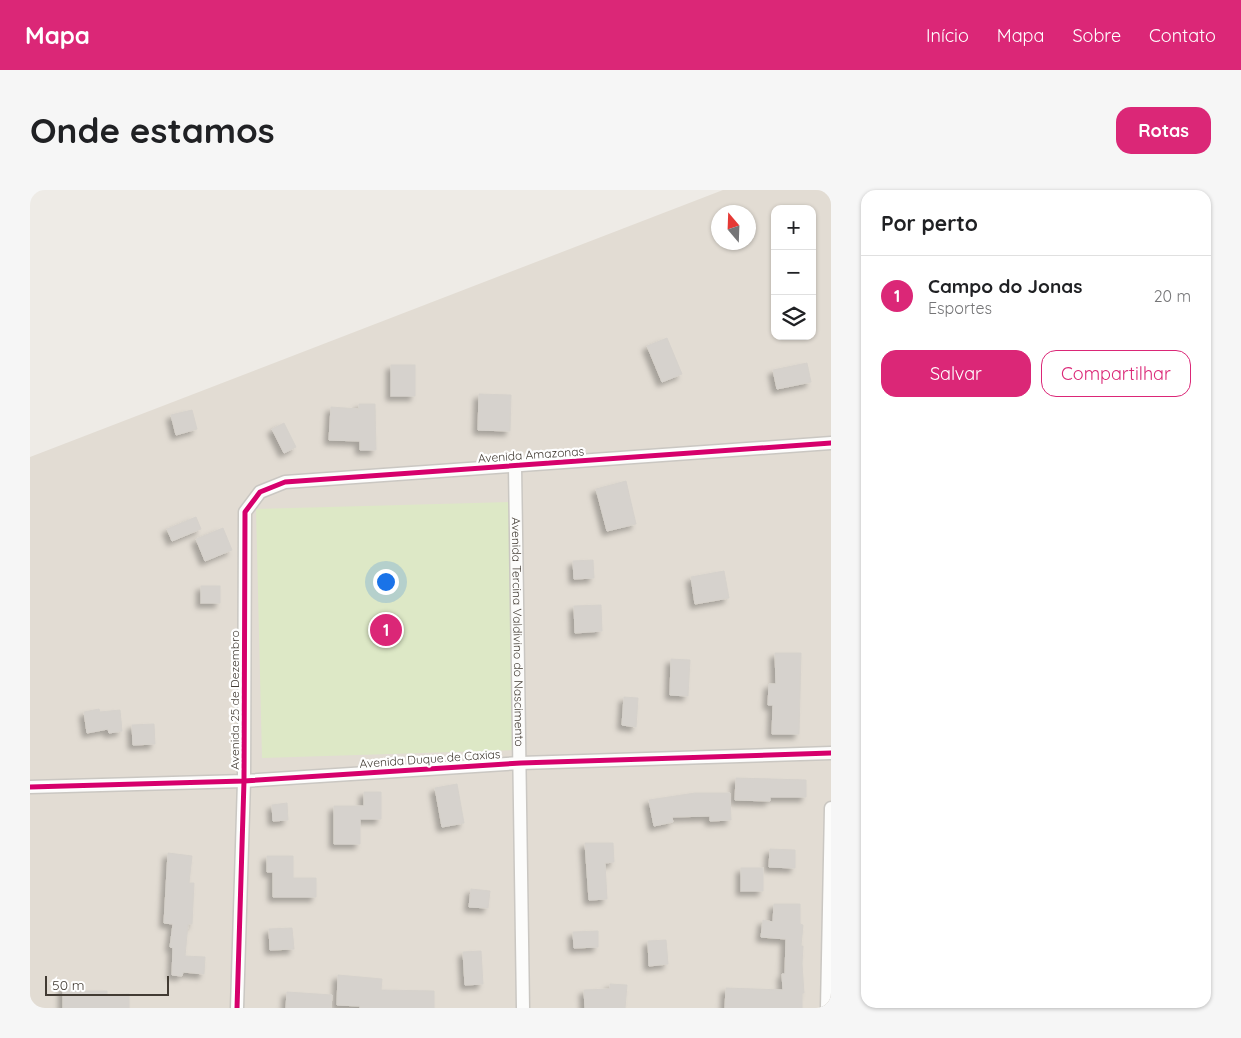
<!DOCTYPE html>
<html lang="pt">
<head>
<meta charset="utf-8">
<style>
  body { margin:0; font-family:Quicksand,sans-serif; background:#f6f6f6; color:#202124 }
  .controls { position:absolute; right:15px; top:15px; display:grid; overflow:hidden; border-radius:10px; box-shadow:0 1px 4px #0004 }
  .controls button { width:45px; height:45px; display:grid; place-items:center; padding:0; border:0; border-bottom:1px solid #e0e0e0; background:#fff; color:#202124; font:25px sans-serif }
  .compass { position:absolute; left:681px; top:15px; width:45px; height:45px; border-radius:50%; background:#fff; box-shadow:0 1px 4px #0004; rotate:341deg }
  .scale { position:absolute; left:15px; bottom:12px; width:124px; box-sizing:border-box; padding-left:5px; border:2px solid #423b33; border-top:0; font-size:14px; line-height:18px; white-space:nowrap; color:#423b33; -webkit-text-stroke:4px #fff; paint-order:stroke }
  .you { position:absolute; left:355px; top:391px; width:18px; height:18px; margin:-12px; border:4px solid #fff; border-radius:50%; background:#1a73e8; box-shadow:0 0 0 8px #1a73e833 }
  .badge { display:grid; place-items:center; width:32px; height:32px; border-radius:50%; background:#db2777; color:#fff; font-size:16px; font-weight:700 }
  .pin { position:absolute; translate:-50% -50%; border:2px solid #fff; box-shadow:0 1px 5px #0006 }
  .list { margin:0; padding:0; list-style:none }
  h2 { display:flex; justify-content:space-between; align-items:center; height:65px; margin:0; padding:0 20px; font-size:21px }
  h2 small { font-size:16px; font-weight:400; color:#757577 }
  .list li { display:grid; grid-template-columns:32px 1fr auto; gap:15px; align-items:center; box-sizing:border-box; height:80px; padding:0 20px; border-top:1px solid #e0e0e0 }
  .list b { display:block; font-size:19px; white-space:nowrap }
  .list p { margin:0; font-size:16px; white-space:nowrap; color:#757577 }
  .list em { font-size:16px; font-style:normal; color:#757577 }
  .actions { display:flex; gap:10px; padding:15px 20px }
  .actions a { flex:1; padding:11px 0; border:1px solid #db2777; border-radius:15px; text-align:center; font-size:18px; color:#db2777 }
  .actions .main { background:#db2777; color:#fff }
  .icon { flex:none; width:28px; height:28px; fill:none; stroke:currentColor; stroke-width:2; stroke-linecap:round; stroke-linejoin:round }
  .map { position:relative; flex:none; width:801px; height:818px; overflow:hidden; border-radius:15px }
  header { display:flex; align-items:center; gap:30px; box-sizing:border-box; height:70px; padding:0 25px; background:#db2777; color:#fff }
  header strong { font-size:24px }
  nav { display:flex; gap:28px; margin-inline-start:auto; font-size:18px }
  .intro { display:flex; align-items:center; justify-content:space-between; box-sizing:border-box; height:120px; padding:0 30px }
  h1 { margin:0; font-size:35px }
  .button { padding:12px 22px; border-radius:15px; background:#db2777; color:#fff; font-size:18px; font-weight:700 }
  main { display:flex; gap:30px; padding:0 30px }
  aside { flex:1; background:#fff; border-radius:15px; box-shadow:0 1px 4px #0004 }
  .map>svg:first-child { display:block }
  .residential { fill:#e2dcd3; fill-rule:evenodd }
  .green { fill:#dde8c6 }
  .building { fill:#d6d2cd; stroke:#d6d2cc; filter:url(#shadow) }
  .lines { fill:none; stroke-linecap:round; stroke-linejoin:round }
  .minor-casing { stroke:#cac7c2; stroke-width:15 }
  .minor { stroke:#fcfcfb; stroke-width:12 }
  .cycleway-casing { stroke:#fff; stroke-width:8 }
  .cycleway { stroke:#d6006c; stroke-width:5 }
  .labels { text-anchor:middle; stroke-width:4.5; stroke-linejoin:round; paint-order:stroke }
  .street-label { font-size:12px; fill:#423b33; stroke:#fff }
</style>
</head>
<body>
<header>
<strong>Mapa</strong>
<nav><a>Início</a><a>Mapa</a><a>Sobre</a><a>Contato</a></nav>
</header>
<div class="intro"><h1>Onde estamos</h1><a class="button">Rotas</a></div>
<main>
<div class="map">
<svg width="801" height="818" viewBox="0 0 801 818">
  <defs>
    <filter id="shadow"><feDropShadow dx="-4.5" dy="4.5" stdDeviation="2.5" flood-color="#0004"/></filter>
  </defs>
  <rect width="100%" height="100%" fill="#eeebe6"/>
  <path class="residential" d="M693,0h108v818h-801v-551zM745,19h37v127h-37zM688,22h30v30h-30z"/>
  <path class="green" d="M481,312l6,248 -255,8 -6,-249z"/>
  <g class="building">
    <path d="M637,148l15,36 -20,8 -15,-36z"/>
    <path d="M777,173l4,19 -34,7 -4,-19z"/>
    <rect x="361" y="175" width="24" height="31"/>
    <path d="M449,204l32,1 -1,36 -32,-1z"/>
    <path d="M329,214h16l1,46h-16v-9l-31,-1 2,-33 28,2z"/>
    <path d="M162,220l5,19 -21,6 -5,-20z"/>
    <path d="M254,233l12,24 -12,6 -12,-24z"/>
    <path d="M596,291l10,43 -29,7 -11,-42z"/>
    <path d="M166,327l5,12 -29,12 -5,-12z"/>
    <path d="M193,338l9,22 -27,11 -9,-22z"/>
    <path d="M563,370l1,18 -20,1 -1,-18z"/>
    <path d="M694,381l5,27 -34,6 -4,-27z"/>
    <rect x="171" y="396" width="19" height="17"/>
    <path d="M571,415l1,26 -27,2 -1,-27z"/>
    <path d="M745,463h26l-2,81h-27l1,-29h-5l1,-21h7z"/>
    <path d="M641,469l19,1 -2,36 -18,-1z"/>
    <path d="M594,507l14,1 -2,29 -14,-2z"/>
    <path d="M69,519l1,3 20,-2 2,21 -13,2 -1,-4 -21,4 -3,-21z"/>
    <path d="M124,534l1,20 -22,1 -1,-20z"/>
    <path d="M706,588l70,2v17h-36v4l-35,-1z"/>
    <path d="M427,594l7,39 -22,4 -7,-39z"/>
    <path d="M334,602h17v27h-21v25h-26v-38h30z"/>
    <path d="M665,603h35l1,27 -21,1v-5l-38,1 1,5 -19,4 -5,-26z"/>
    <path d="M257,613l1,17 -15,1 -1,-16z"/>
    <path d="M555,653h28l1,19 -9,1 2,36 -18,1z"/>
    <path d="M740,659l25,1v18l-26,-1z"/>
    <path d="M138,663l24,3 -3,27h5l-2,41h-4l-3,32 20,1 -1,17 -21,-2 -1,4 -10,-1 1,-27 -3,-1 3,-23 -9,-1z"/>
    <path d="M237,666h26v22h23v19h-43v-25h-6z"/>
    <rect x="711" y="678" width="22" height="23"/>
    <path d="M441,699l19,2 -2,17 -19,-1z"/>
    <path d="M744,714h26v20l3,1 -2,21h2l-1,18 2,29h-2v15h-77l1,-20 57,2 -1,-16h3l1,-35 -25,-2 2,-17 10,2z"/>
    <path d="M262,738l2,21 -24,1 -1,-21z"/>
    <path d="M568,741v16l-24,1 -1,-16z"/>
    <path d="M636,750l2,24 -19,2 -1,-25z"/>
    <path d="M451,761l2,33 -18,1 -2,-33z"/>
    <path d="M308,785l44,4 -1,11 53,1v17h-74v-2l-23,-1z"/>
    <path d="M50,794v7h27v4l22,-1v14h-66v-23z"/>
    <path d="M580,794l17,1 -2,23h-40l-1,-18 26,-1z"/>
    <path d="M257,802l45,3 -1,13h-45z"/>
  </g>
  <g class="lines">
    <g class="minor-casing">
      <g id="minor">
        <path id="s1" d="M485,276l8,542"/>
        <path d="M0,597l214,-6 277,-18 310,-10"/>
        <path d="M207,818l7,-227 1,-269 15,-20 25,-10 546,-39"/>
        <path d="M797,818l4,-200"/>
      </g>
    </g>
    <use href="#minor" class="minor"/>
    <g class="cycleway-casing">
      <g id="cycleway">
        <path d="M0,597l214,-6 277,-18 310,-10"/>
        <path d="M207,818l7,-227 1,-269 15,-20 25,-10 546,-39"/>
      </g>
    </g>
    <use href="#cycleway" class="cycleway"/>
  </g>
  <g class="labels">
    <g class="street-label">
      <text transform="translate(501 265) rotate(-4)" y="4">Avenida Amazonas</text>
      <text dy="4" stroke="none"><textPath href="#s1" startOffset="166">Avenida Tercina Valdivino do Nascimento</textPath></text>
      <text transform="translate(205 510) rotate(-90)" y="4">Avenida 25 de Dezembro</text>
      <text transform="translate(400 569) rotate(-4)" y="4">Avenida Duque de Caxias</text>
    </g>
  </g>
</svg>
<div class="controls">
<button>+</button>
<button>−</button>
<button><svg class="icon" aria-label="layers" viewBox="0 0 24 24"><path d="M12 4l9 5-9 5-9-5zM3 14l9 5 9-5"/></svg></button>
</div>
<svg class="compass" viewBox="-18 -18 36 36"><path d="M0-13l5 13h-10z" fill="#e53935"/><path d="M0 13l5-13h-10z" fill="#757577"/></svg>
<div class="scale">50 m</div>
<div class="you"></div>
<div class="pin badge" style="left:356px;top:440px">1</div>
</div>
<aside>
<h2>Por perto<small></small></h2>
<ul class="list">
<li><span class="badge">1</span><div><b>Campo do Jonas</b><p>Esportes</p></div><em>20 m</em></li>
</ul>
<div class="actions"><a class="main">Salvar</a><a>Compartilhar</a></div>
</aside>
</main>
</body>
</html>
